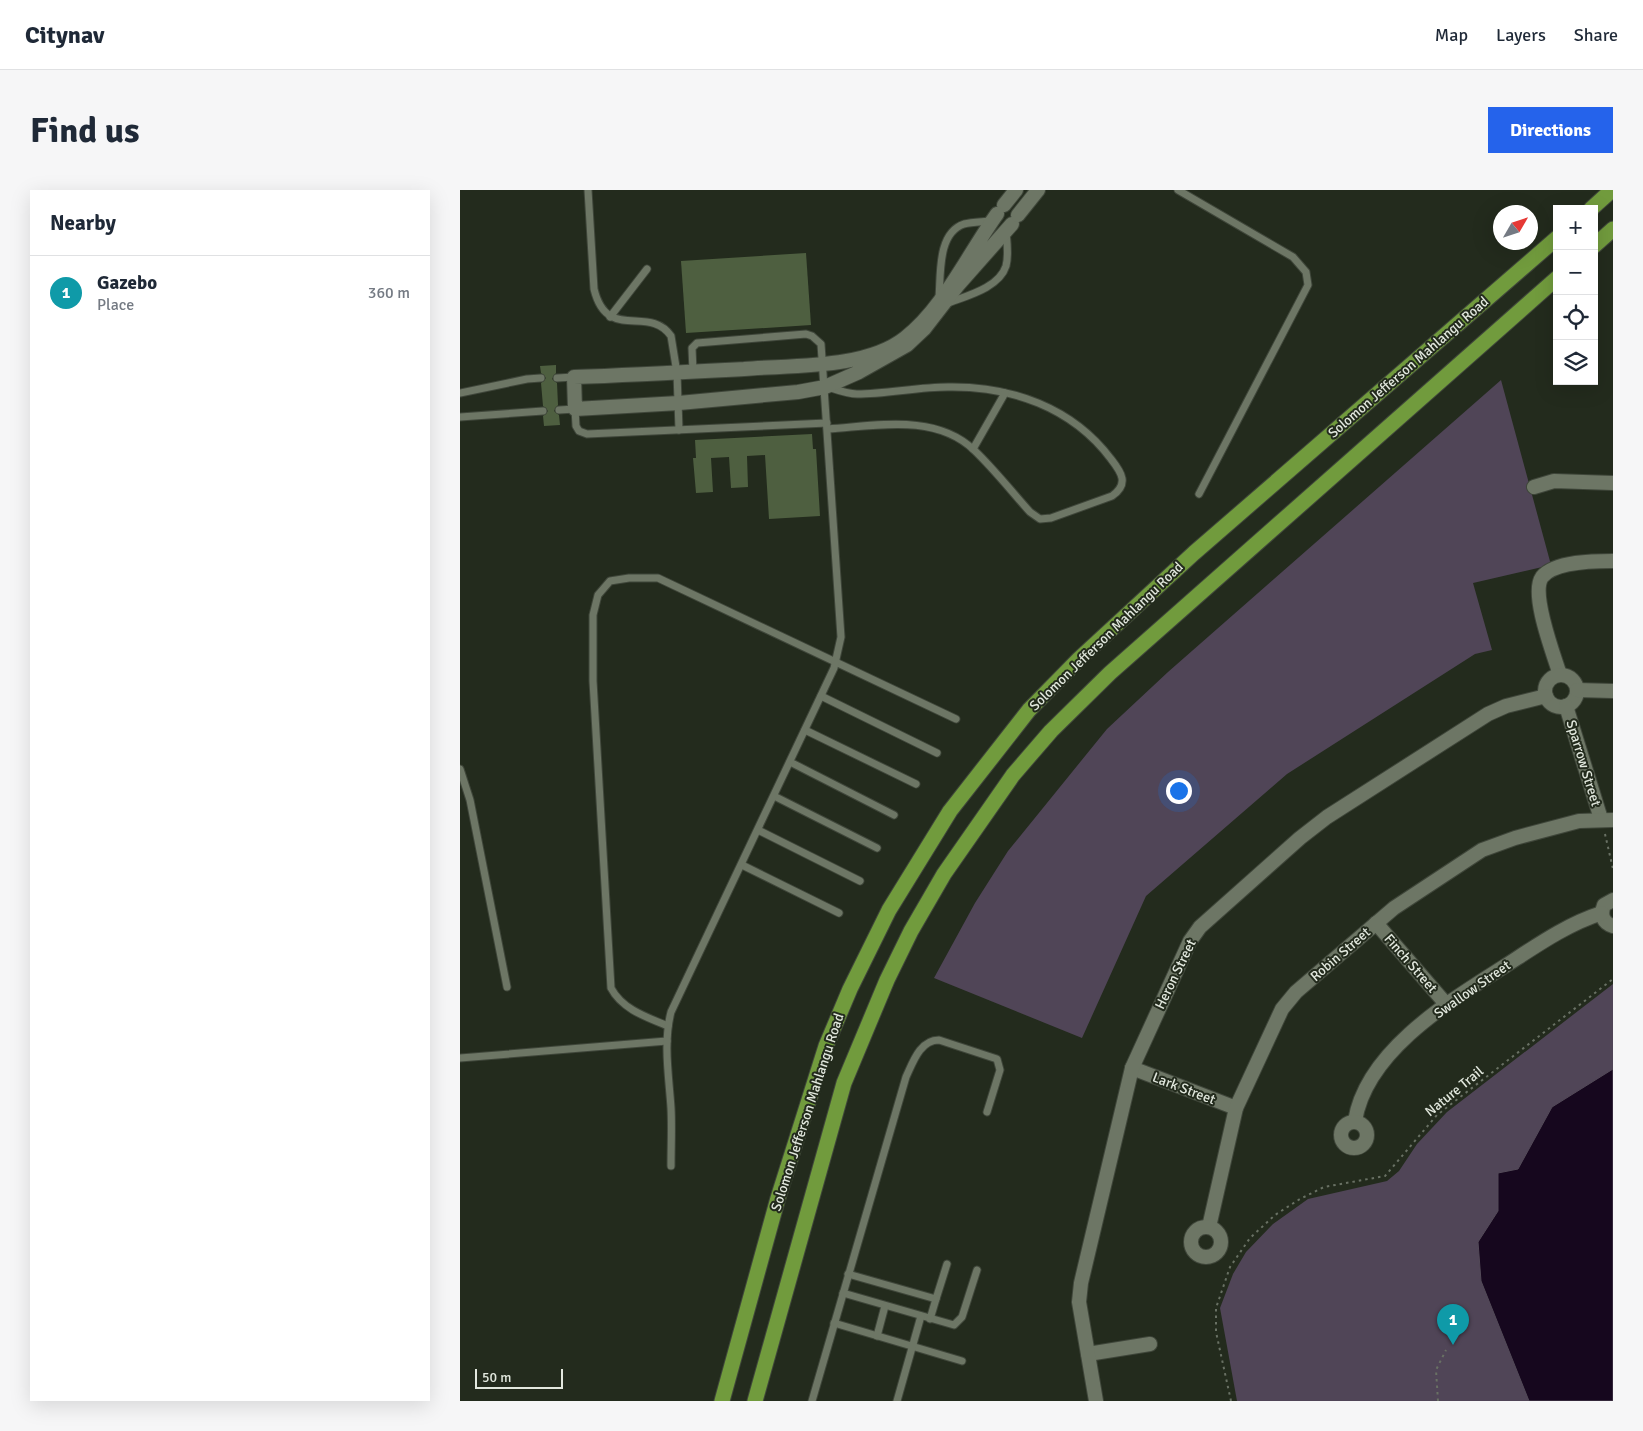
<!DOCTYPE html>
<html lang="en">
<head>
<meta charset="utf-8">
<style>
  body { margin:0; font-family:Signika,sans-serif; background:#f6f6f7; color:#1f2937 }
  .controls { position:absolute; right:15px; top:15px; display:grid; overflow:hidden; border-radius:0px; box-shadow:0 5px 20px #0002 }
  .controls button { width:45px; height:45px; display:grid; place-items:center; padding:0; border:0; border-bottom:1px solid #e0e1e3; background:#fff; color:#1f2937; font:25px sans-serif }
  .compass { position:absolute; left:1033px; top:15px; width:45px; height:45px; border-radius:50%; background:#fff; box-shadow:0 5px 20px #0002; rotate:51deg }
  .scale { position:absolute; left:15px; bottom:12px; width:88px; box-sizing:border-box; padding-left:5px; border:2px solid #e2e8de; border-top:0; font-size:14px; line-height:18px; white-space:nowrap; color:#e2e8de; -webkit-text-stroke:4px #232b1d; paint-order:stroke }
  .you { position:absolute; left:718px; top:600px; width:18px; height:18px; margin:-12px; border:4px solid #fff; border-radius:50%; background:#1a73e8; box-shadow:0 0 0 8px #1a73e833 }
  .badge { display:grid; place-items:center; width:32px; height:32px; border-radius:50%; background:#2563eb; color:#fff; font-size:16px; font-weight:700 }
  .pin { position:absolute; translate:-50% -41px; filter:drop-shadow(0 1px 2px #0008) }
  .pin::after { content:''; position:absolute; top:26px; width:18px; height:15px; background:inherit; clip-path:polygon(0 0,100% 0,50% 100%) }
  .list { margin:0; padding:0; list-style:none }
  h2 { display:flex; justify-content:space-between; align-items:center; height:65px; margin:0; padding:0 20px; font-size:21px }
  h2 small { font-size:16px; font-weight:400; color:#747a83 }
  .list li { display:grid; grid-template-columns:32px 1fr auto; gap:15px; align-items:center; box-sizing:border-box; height:75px; padding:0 20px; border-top:1px solid #e0e1e3 }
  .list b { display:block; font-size:19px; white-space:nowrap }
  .list p { margin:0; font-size:16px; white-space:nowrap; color:#747a83 }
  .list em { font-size:16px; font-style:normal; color:#747a83 }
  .icon { flex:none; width:28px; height:28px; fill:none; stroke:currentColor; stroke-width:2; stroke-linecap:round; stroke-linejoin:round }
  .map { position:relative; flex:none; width:1153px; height:1211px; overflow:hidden; border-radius:0px }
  header { display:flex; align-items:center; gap:30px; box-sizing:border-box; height:70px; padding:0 25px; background:#fff; border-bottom:1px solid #e0e1e3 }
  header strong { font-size:24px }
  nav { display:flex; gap:28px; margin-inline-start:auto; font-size:18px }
  .intro { display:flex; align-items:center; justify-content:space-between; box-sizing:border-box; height:120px; padding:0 30px }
  h1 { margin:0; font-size:35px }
  .button { padding:12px 22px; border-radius:0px; background:#2563eb; color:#fff; font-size:18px; font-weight:700 }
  main { display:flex; gap:30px; padding:0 30px }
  aside { flex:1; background:#fff; border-radius:0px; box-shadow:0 5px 20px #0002 }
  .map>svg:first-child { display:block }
  .green { fill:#504557 }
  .water { fill:#16071e; stroke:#534a58 }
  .building { fill:#4e5f40 }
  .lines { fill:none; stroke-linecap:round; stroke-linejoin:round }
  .lane-casing { stroke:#3f463a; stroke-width:9 }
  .street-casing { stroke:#3f463a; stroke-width:16 }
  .primary-casing { stroke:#3f463a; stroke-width:17 }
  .path { stroke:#697164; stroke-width:2; stroke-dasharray:2.5 4; stroke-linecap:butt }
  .lane { stroke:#6d7665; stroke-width:7 }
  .street { stroke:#6d7665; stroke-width:14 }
  .primary { stroke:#719b3d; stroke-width:15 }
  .labels { text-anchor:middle; stroke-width:4; stroke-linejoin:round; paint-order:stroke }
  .street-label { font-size:14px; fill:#e2e8de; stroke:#232b1d }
</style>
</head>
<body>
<header>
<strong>Citynav</strong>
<nav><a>Map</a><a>Layers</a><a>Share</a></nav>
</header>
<div class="intro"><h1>Find us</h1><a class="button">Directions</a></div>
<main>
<aside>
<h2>Nearby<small></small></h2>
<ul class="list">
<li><span class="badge" style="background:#0f9aa8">1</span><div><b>Gazebo</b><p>Place</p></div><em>360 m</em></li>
</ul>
</aside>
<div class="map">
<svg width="1153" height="1211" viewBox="0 0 1153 1211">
  <rect width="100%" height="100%" fill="#232b1d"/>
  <g class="green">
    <path d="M1041,190l50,185 -78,18 19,67 -17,4 -188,120 -141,122 -64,142 -148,-60 41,-75 33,-52 99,-122 61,-57z"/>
    <path d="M1153,794v417h-376l-17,-93 13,-34 13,-22 27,-28 35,-25 79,-18 12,-10 18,-27 30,-32z"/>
  </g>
  <path class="water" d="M1153,879v332h-84l-48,-120 -3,-39 20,-31v-38l20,-4 34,-62z"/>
  <g class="building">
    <path d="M346,63l5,72 -125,8 -5,-72z"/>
    <path d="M96,175v8l-4,6 5,4 1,22 -4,6 5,4 1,10 -16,1 -1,-10 5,-5 -5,-5 -2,-23 5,-5 -5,-5 -1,-7z"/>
    <path d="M352,244l1,15h3l4,67 -51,3 -4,-64 -18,1 1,31 -17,1 -2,-31 -18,1 2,34 -17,1 -3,-35h3l-1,-18z"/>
  </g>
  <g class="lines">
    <g class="lane-casing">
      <g id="lane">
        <path d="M128,0l6,99c13,54 55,15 77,47l6,37 2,57"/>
        <path d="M718,0l115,67 13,15 2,13 -109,209"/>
        <path d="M479,107c2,-22 -2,-64 25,-73 8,-2 18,-2 27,-3"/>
        <path d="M488,113c18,-7 51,-15 58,-37 3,-11 1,-24 0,-35"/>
        <path d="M150,127l37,-48"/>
        <path d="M97,188l17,-1"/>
        <path d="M0,203l67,-14 14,-1"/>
        <path d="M99,220l16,-1 1,17 3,5 8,3 240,-11"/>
        <path d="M0,227l83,-6"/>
        <path d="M368,239c48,-3 107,-16 146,21 20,19 38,42 56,62l10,7 11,-1 61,-22c17,-12 10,-23 -1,-37 -39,-52 -100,-73 -163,-72 -30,0 -61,7 -91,7 -9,0 -20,-4 -29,-7"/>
        <path d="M513,259l32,-56"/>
        <path d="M361,506l116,57"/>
        <path d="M345,540l111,54"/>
        <path d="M330,572l104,53"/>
        <path d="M0,579l10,31 37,187"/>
        <path d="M314,606l103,52"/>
        <path d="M298,640l102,51"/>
        <path d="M282,675l97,48"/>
        <path d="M208,836c-22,-9 -46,-17 -57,-38l-18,-307v-66l5,-20 12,-14 19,-3h29l298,141"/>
        <path d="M0,868l207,-17"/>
        <path d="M211,976c0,-20 1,-39 0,-58 -2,-31 -8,-65 0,-96l163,-344 7,-31 -20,-293 -9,-8 -6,-2 -109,9 -5,5 1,24"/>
        <path d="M388,1084l88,25 11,-35"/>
        <path d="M383,1103l111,32 8,-8 15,-47"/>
        <path d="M470,1129l6,-20"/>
        <path d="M374,1133l128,38"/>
        <path d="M417,1146l8,-30"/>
        <path d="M352,1211l94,-324c7,-15 14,-37 33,-37l58,19 3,11 -13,42"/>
        <path d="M437,1211l24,-85"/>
      </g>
    </g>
    <g class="street-casing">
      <g id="street">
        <path d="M544,15l12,-15"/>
        <path d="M537,24c-28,39 -54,95 -92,124 -39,31 -113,27 -161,31 -57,3 -113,6 -170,8l1,32 104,-6 119,-11 27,-5 34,-15 48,-27 17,-16 34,-44 54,-61"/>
        <path d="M558,25l20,-25"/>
        <path d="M1074,297l20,-6 59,2"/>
        <path d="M1100,485c-6,-20 -30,-81 -18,-98 13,-16 53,-16 71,-16"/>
        <circle cx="1101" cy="501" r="16"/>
        <path d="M1117,500l36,1"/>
        <path d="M1106,516l35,113"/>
        <path d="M1153,710l-9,5c-4,10 -1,18 9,21"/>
        <path d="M916,733l70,81"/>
        <path d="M672,878l104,40"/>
        <path d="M895,931c11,-70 95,-120 150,-155 31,-20 62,-42 97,-53"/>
        <circle cx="894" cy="945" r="13"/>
        <path d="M749,1037l27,-119 46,-99 14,-17 98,-84 88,-58 33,-12 64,-17 34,-1"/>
        <circle cx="746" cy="1052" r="15"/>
        <path d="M628,1164l62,-10"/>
        <path d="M636,1211l-17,-99 2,-19 51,-215 58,-127 10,-14 100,-89 27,-21 161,-103 18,-8 40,-10"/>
      </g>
    </g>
    <g class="primary-casing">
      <g id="primary">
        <path d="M1131,19l21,-19"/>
        <path d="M1134,56l19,-17"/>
        <path d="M262,1211l56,-203 48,-152 24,-57 39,-79 61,-99 79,-101 50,-51 115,-106 363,-315"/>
        <path d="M295,1211l89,-318 43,-103 24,-49 33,-57 69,-99 38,-44 59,-58 447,-395"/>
      </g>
    </g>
    <g class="path">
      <path d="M1145,644l8,35"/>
      <path d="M771,1211l-15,-69v-24l14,-41 20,-29 25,-23 25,-16 24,-12 61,-11 52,-61 176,-136"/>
      <path d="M978,1211l-2,-31 10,-20"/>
    </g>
    <use href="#lane" class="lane"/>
    <use href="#street" class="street"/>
    <use href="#primary" class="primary"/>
  </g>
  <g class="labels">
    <g class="street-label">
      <text transform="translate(948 177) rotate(-41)" y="5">Solomon Jefferson Mahlangu Road</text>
      <text transform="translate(646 446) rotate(-44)" y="5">Solomon Jefferson Mahlangu Road</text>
      <text transform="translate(1124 573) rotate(73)" y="5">Sparrow Street</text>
      <text transform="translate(880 764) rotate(-41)" y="5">Robin Street</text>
      <text transform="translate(951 773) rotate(49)" y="5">Finch Street</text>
      <text transform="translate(715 784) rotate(-64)" y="5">Heron Street</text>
      <text transform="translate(1012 799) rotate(-35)" y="5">Swallow Street</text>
      <text transform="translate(724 898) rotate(21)" y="5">Lark Street</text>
      <text transform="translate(994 901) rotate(-39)" y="5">Nature Trail</text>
      <text transform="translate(347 922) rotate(-72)" y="5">Solomon Jefferson Mahlangu Road</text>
    </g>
  </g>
</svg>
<div class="controls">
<button>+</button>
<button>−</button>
<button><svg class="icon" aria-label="locate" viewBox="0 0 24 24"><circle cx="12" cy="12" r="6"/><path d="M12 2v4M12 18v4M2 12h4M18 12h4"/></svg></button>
<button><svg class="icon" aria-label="layers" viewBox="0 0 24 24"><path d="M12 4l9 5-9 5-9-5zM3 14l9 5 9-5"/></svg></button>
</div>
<svg class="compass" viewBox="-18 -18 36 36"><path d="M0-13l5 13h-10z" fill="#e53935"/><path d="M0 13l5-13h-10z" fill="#747a83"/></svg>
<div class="scale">50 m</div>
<div class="you"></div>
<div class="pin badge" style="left:993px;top:1155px;background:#0f9aa8">1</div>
</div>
</main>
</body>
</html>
